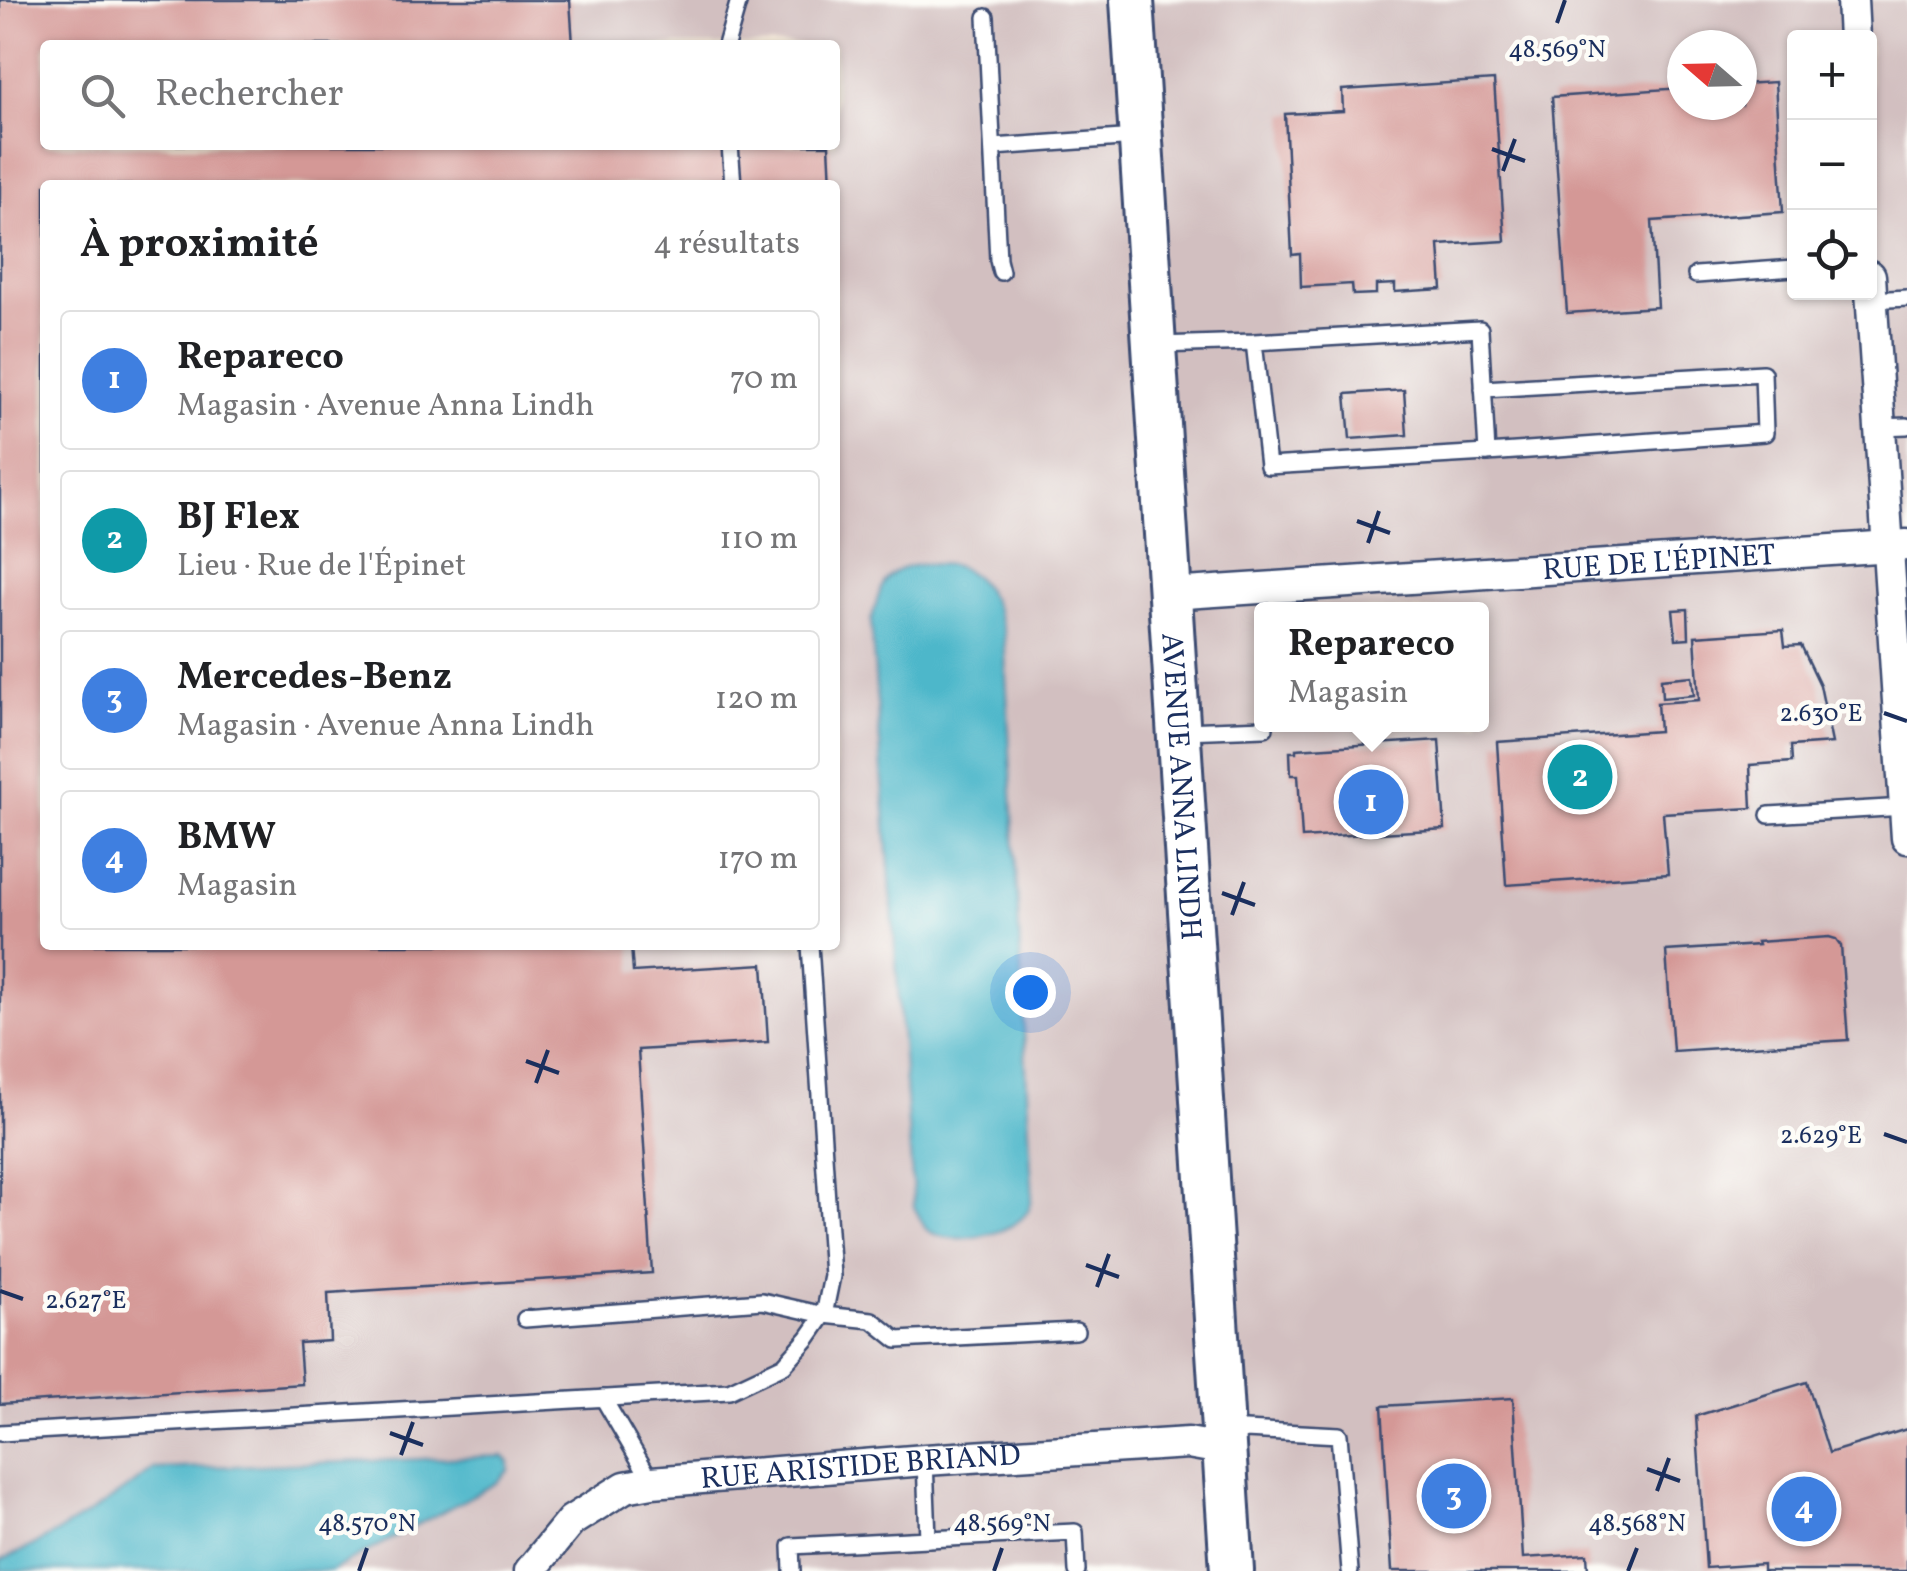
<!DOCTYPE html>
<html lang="fr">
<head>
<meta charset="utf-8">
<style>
  body { margin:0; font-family:Vollkorn,serif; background:#f2f2f2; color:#202124 }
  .controls { position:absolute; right:30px; top:30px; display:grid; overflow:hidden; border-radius:10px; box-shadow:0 2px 8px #0004 }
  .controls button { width:90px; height:90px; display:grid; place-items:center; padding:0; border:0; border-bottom:2px solid #e0e0e0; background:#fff; color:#202124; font:50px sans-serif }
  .compass { position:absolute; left:1667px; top:30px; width:90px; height:90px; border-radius:50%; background:#fff; box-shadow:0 2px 8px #0004; rotate:290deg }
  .you { position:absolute; left:1030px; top:992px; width:35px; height:35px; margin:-25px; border:8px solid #fff; border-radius:50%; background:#1a73e8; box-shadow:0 0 0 15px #1a73e833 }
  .badge { display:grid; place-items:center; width:65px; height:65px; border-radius:50%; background:#111827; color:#fff; font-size:32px; font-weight:700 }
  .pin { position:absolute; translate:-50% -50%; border:5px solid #fff; box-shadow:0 2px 10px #0006 }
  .popup { position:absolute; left:1254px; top:602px; width:235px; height:130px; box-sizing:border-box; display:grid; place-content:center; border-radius:10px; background:#fff; filter:drop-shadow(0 2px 8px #0005); font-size:32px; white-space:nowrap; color:#757577 }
  .popup b { font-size:38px; color:#202124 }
  .popup::after { content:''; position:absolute; left:50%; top:100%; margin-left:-20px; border:20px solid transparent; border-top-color:#fff }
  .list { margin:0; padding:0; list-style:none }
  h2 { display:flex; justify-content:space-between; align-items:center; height:130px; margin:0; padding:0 40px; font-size:42px }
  h2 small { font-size:32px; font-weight:400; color:#757577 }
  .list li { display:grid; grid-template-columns:65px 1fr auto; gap:30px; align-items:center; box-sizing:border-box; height:140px; margin:0 20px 20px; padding:0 20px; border:2px solid #e0e0e0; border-radius:10px }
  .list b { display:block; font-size:38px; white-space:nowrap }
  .list p { margin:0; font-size:32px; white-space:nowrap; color:#757577 }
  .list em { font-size:32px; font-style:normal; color:#757577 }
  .icon { flex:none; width:55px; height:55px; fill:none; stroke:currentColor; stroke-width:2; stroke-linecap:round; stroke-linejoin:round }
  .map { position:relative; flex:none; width:1907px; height:1571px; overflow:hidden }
  .search { position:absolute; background:#fff; box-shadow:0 2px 8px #0004; left:40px; top:40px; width:800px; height:110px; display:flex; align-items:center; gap:25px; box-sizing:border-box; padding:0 35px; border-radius:10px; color:#757577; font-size:38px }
  .panel { position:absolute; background:#fff; box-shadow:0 2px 8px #0004; left:40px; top:180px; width:800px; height:770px; border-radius:10px }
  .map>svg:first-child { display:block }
  .industrial { fill:#d2bfc0; fill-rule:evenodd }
  .water { fill:#4db7ca; stroke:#347394; stroke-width:2.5 }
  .building { fill:#d49896 }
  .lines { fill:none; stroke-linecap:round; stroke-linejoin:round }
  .service-casing { stroke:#3c4c71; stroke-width:20 }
  .minor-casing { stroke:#3c4c71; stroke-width:35 }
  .secondary-casing { stroke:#3c4c71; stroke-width:48 }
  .service { stroke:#fff; stroke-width:15 }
  .minor { stroke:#fff; stroke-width:30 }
  .secondary { stroke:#fff; stroke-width:42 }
  .ticks { fill:none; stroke:#1b2f5e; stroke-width:4 }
  .labels { text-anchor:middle; stroke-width:9; stroke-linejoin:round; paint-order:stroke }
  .street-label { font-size:30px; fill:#1b2f5e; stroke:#fdfcf7 }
  .ticks-label { font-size:25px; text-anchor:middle; fill:#1b2f5e; stroke:#fdfcf7; stroke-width:9; stroke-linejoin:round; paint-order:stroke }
</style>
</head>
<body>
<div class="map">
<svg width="1907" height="1571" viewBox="0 0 1907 1571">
  <rect width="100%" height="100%" fill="#fdfcf7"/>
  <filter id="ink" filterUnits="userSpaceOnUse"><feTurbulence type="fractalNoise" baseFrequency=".01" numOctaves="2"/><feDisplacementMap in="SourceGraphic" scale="20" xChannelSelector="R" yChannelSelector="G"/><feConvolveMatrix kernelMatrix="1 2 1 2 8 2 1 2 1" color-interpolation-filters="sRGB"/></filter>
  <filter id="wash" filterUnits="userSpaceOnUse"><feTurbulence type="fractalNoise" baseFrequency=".0048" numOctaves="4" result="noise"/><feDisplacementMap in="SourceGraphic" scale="40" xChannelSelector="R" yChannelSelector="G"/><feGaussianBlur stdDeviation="2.25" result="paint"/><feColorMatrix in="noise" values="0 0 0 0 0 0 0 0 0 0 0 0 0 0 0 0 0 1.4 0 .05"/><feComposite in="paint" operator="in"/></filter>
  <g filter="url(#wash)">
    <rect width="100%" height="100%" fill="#f9eddc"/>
    <path class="industrial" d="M0,0h1907v1571h-1907zM1794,38h76v254h-76zM45,45h790v100h-790zM1682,45h60v60h-60zM45,185h790v760h-790zM1261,610h220v114h-220z"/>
    <g class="water">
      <path d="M926,564c8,0 17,0 25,1 33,8 45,39 53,68l27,536c1,12 3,29 -2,40 -13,27 -81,39 -103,20 -4,-5 -8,-16 -12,-22l-43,-586c12,-39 11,-53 55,-57z"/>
      <path d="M503,1456l6,6v8l-13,13 -165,88h-331v-10c55,-24 106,-56 154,-92z"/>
    </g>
    <g id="blocks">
      <g class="building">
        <path d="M0,0h570l3,45h-528v100h784l2,40h-786v760h586l2,27 130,-8 5,78 -130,8 14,223 -324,20 2,48 -31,2 3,41 -302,20z"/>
        <path d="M1494,80l11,161 -66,4 3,44 -47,3v-8l-19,1v9l-23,1 -1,-11 -51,3 -1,-33 -8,1 -7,-141 58,-3 -1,-21z"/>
        <path d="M1775,82l8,130 -131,9 5,86 -90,6 -15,-216 130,-9v17h60v-21z"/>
        <path d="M1404,390l3,45 -57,4 -4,-45z"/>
        <path d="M1688,609l1,29 -13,1 -3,-29z"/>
        <path d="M1783,630l2,16 16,-1 19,40 12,58 -41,3 1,16 -42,3 2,43 -89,5 5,61 -162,11 -9,-143 162,-11 -2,-28 42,-3 -4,-64z"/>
        <path d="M1692,676l2,19 -32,3 -1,-19z"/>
        <path d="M1439,740l6,89 -143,9 -4,-63h-7l-1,-23h6v-3z"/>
        <path d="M1829,937l7,2 5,7 7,94 -175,11 -7,-100 92,-6 -1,-3z"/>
        <path d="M1807,1382l22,71 78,-24v142h-144v-7l-57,4 -10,-152z"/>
        <path d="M1513,1398l10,160 64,-4 1,17h-196l-10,-165z"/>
      </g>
    </g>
  </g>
  <g filter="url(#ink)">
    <use href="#blocks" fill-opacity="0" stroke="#3c4c71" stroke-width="2.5"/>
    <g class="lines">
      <g class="service-casing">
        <g id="service">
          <path d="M986,17l12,243 3,12"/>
          <path d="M726,45l13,-45"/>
          <path d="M730,145l3,40"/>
          <path d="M993,147l143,-10"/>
          <path d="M1696,275l98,-7"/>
          <path d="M1871,300l36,-2"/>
          <path d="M1158,345l96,-3 226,-13 7,124 -219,13 -14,-124"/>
          <path d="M1483,389l280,-16 2,60 -278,20"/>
          <path d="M1880,427l27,-1"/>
          <path d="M1183,731l82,-3"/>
          <path d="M1769,815l136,-8"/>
          <path d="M525,1319l237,-18 62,14 48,5 25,20 179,-9"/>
          <path d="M603,1398l49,84"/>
          <path d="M0,1433l729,-42 55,-26 24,-27 16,-23 8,-39 -22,-331"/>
          <path d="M1228,1437l17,-7 94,5 11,136"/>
          <path d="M928,1539l147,-7 2,39"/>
          <path d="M792,1571l-1,-25 137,-7 -3,-79"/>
        </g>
      </g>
      <g class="minor-casing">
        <g id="minor">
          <path d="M1852,0l2,38"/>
          <path d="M1870,276l37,562"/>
          <path id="s1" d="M1170,594l737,-49"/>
          <path id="s2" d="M530,1571l41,-50 54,-34 27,-5 273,-22 263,-17 17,3 19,-7"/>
        </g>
      </g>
      <g class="secondary-casing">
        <g id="secondary">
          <path id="s3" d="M1132,0l100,1571"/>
        </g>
      </g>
      <use href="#service" class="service"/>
      <use href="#minor" class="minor"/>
      <use href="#secondary" class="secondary"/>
    </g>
  </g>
  <path class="ticks" d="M1557,23l8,-23M1492,149l33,12M1503,171l12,-32M1357,521l33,12M1368,543l11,-32M1884,713l23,8M1222,893l33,12M1232,915l12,-33M526,1061l33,12M536,1083l12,-33M1884,1134l23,8M1086,1265l33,12M1097,1287l12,-33M0,1291l23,8M390,1433l33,12M401,1455l12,-33M1647,1469l33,12M1657,1491l12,-33M359,1571l8,-23M994,1571l8,-23M1628,1571l9,-23"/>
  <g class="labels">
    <g class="street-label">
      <text dy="10" stroke="none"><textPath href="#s1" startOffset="490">RUE DE L'ÉPINET</textPath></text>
      <text dy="10" stroke="none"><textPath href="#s3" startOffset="788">AVENUE ANNA LINDH</textPath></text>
      <text dy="10" stroke="none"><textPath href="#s2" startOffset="365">RUE ARISTIDE BRIAND</textPath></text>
    </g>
  </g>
  <g class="ticks-label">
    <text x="1557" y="57">48.569°N</text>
    <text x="1821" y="721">2.630°E</text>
    <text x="1821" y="1143">2.629°E</text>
    <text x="86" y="1308">2.627°E</text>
    <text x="367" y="1531">48.570°N</text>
    <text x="1002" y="1531">48.569°N</text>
    <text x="1637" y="1531">48.568°N</text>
  </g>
</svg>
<div class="controls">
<button>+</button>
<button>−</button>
<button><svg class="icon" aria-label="locate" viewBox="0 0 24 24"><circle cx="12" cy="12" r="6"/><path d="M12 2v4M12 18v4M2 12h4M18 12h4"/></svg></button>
</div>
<svg class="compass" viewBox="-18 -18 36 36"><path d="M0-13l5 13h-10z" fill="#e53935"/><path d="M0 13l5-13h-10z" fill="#757577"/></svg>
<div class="you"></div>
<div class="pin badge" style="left:1371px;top:802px;background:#3f7fe0">1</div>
<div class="popup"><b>Repareco</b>Magasin</div>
<div class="pin badge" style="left:1580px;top:777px;background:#0f9aa8">2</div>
<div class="pin badge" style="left:1454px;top:1496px;background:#3f7fe0">3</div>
<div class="pin badge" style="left:1804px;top:1509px;background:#3f7fe0">4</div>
<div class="search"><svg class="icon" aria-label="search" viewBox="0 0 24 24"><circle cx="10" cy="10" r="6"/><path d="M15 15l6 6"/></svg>Rechercher</div>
<section class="panel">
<h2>À proximité<small>4 résultats</small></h2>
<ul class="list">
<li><span class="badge" style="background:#3f7fe0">1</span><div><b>Repareco</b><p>Magasin · Avenue Anna Lindh</p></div><em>70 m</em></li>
<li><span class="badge" style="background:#0f9aa8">2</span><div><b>BJ Flex</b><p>Lieu · Rue de l'Épinet</p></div><em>110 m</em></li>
<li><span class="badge" style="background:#3f7fe0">3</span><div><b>Mercedes-Benz</b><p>Magasin · Avenue Anna Lindh</p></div><em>120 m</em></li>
<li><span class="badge" style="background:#3f7fe0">4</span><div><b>BMW</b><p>Magasin</p></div><em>170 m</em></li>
</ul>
</section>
</div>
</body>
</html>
